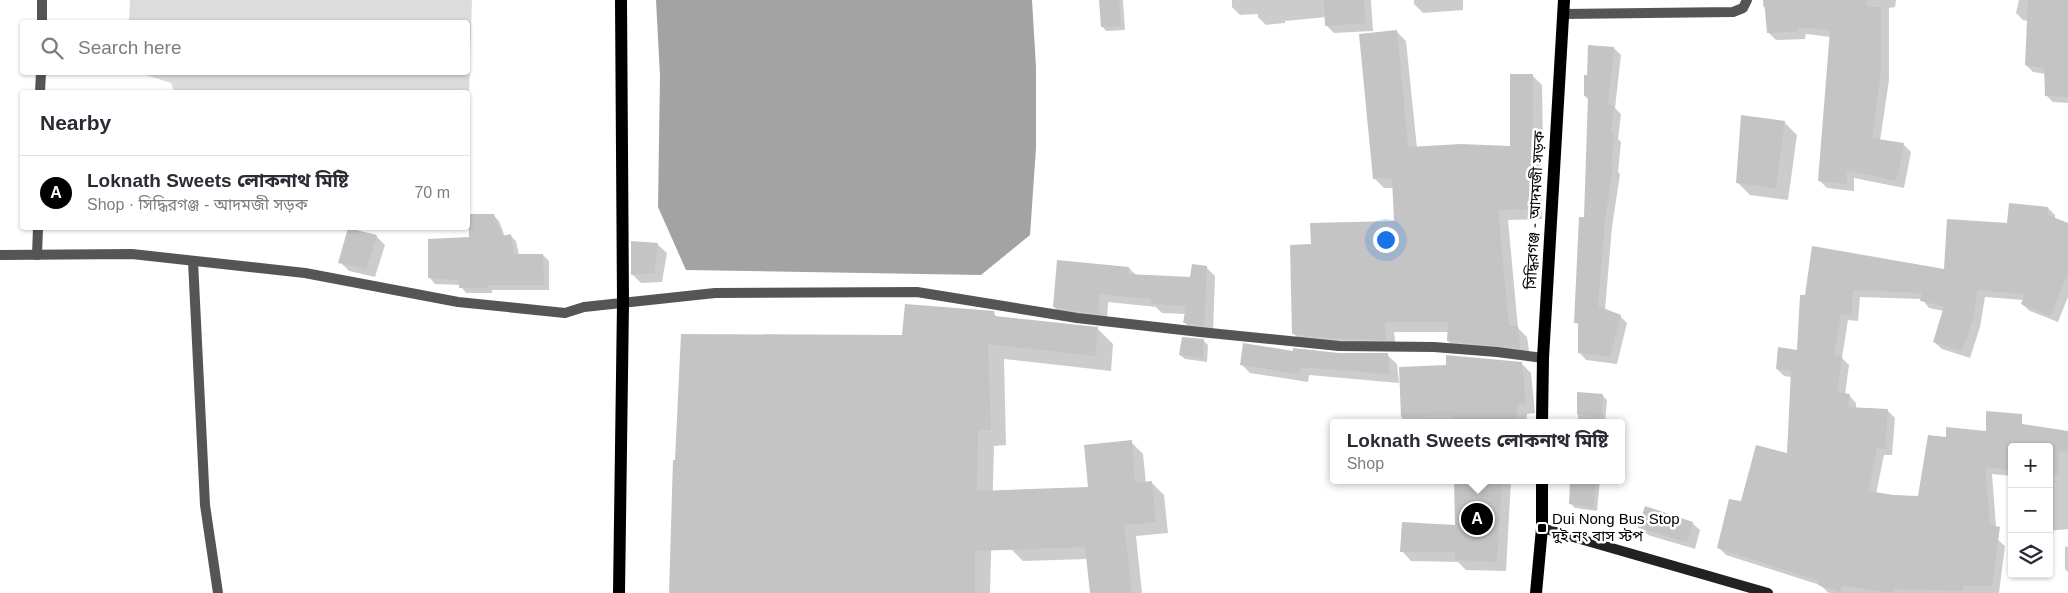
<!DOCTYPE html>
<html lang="en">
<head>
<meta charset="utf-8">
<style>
  body { margin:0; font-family:Helvetica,"Noto Sans Bengali",sans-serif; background:#f7f7f7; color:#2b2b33 }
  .controls { position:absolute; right:15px; bottom:15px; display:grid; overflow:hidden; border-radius:5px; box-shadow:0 1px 4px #0004 }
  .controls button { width:45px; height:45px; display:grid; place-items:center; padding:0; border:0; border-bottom:1px solid #e1e1e2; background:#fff; color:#2b2b33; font:25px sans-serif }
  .you { position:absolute; left:1385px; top:239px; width:18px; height:18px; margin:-12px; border:4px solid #fff; border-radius:50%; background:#1a73e8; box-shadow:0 0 0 8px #1a73e833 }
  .badge { display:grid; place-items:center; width:32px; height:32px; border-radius:50%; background:#000; color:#fff; font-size:16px; font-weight:700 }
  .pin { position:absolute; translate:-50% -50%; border:2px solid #fff; box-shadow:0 1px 5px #0006 }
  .popup { position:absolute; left:1330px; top:419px; width:295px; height:65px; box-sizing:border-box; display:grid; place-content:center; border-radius:5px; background:#fff; filter:drop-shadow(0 1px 4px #0005); font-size:16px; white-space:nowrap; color:#7c7c81 }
  .popup b { font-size:19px; color:#2b2b33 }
  .popup::after { content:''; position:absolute; left:50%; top:100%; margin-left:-10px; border:10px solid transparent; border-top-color:#fff }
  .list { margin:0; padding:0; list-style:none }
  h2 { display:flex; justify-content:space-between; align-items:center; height:65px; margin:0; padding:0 20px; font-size:21px }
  h2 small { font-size:16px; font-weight:400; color:#7c7c81 }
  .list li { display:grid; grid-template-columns:32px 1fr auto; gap:15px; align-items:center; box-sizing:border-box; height:75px; padding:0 20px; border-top:1px solid #e1e1e2 }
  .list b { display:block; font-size:19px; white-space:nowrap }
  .list p { margin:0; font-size:16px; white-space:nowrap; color:#7c7c81 }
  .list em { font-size:16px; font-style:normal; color:#7c7c81 }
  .icon { flex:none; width:28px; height:28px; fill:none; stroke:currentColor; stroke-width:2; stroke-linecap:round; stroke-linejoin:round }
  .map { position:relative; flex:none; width:2068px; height:593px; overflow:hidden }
  .search { position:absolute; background:#fff; box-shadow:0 1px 4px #0004; left:20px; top:20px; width:450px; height:55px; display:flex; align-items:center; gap:12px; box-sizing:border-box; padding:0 18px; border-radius:5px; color:#7c7c81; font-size:19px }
  .panel { position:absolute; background:#fff; box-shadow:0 1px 4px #0004; left:20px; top:90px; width:450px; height:140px; border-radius:5px }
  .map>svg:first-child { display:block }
  .green { fill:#dcdcdc }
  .water { fill:#a3a3a3 }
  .shadow { fill:#0003 }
  .building { fill:#c4c4c4 }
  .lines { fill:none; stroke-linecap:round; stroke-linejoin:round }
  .street { stroke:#555; stroke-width:10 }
  .secondary { stroke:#222; stroke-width:10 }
  .primary { stroke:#000; stroke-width:12 }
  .poi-dot { fill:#000; stroke:#fff; stroke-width:2 }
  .labels { text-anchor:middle; stroke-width:5; stroke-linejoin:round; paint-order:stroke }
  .street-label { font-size:15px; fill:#000; stroke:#fff }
  .poi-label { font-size:15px; fill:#000; stroke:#fff; text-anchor:start }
</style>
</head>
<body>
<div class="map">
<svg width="2068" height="593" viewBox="0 0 2068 593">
  <rect width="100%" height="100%" fill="#fff"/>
  <path class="green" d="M130,0h342l-4,126v-34h-294l-3,-9 -31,-10 328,-1v-50h-339z"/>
  <path class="water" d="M656,0h376l4,67v81l-6,87 -49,40 -295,-5 -28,-63 2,-131z"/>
  <g class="shadow">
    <path d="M1100,0h23l2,30 -19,1 -4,-5z"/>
    <path d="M1232,0h139l2,31 -39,2 -8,-8v-8l-41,4v2l-19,2 -8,-8v-3l-18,1 -8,-8z"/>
    <path d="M1414,0h49v10l-40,3 -9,-9z"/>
    <path d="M1763,0h133l-1,7 -6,1v72l-9,61 23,3 8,8 -7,36 -50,-10v13l-27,-3 -8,-8 12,-143 -25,-3 -1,5 -29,1 -8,-8 -2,-23 -3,-3z"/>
    <path d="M2019,0h49v103l-15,-1 -7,-7v-21l-13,-2 -7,-7 3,-44 -6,-1 -7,-7z"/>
    <path d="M1396,31l10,10 11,107 95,-1 20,-72 10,10 1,61h-3l2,73 -34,1 10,108 9,9 3,21 -72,-7 -10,-10v-9h-54l2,17 -92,-5 -10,-10 19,-89 82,-23 -1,-34h-10l-10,-10z"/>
    <path d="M1614,48l7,7 -6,53 6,6 -3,25 3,3 -3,30 2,2 -8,53 -7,83 15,6 7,7 -10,41 -31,-4 -7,-8v-26l-3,-4 9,-103 4,-119 -4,-4 4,-19z"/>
    <path d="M1784,122l13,13 -9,65 -38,-5 -13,-13z"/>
    <path d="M2048,208l7,7v4l13,6v72l-10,25 -28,-11 -8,-7 2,-4 -39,-3 -5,30 -10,31 -28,-9 -8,-7 10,-31 -15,-3 -7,-9 -62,-2 -2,24 -10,-1 -6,38 7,7 -4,30h4l7,8v6l32,2 7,7 -3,37h-8l-8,39 43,3 29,-59 39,-6 28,-18 7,8 -3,25h-7v29l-20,-2 5,65 8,7 -6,47h-170l-9,-8 -94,-30 -7,-7 23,-46 47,-47 3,-78 -8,-1 -7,-7 21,-18 3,-55 144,-26 63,-46z"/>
    <path d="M493,215l6,6 6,16 6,-1 5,5 3,14h24l6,6v29h-57v3h-26l-6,-8 -25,-1 -5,-6z"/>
    <path d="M376,236l9,9 -10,32 -26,-6 -9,-9z"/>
    <path d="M657,244l10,9 -5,29 -21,1 -9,-9z"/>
    <path d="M1206,267l9,9 -2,58 -19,-2 -9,-9 1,-9 -24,-1 -6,-6 -48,-5 -1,20 -44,-6 -9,-9 75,-39 7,7 55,3z"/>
    <path d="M993,313l4,4 100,11 16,16 -2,27 -107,-12 2,86 -12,1 -4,147h-320l233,-256z"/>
    <path d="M1203,340l5,5 -1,17 -22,-3 -5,-4z"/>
    <path d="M1294,352l93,3 10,9 2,19 -90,-8 -1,7 -58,-9 -9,-9z"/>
    <path d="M1521,363l10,10 4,40 -8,1 -1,9h-124l-2,-55z"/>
    <path d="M1578,394l25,2 4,4 -2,23h-27z"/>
    <path d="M2068,433v96l-19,2v-84z"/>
    <path d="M1131,442l12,12 3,29h6l12,12 4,38 -32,3 6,57h-50l-4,-34 -65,2 -12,-12 78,-61z"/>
    <path d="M1456,480h55l-5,91 -40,-1 -8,-8 -47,-1 -9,-10 54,-25z"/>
    <path d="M1571,480h29l-3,31 -22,-3 -5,-5z"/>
    <path d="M1692,523l8,7 -5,19 -47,-14 -8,-8z"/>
    <path d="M2065,546l3,1v25l-3,-3z"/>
  </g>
  <g class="building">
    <path d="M1099,0h20l2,26 -20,1z"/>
    <path d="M1324,0h40l1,23 -40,3z"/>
    <path d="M1764,0h103v7h14v64l-9,67 32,5 -8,38 -50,-11 1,14 -29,-3 12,-151 -32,-3 -1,4 -30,2z"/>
    <path d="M2028,0h40v97l-23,-1 -1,-28 -19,-3z"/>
    <path d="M1397,30l11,117 53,-3 49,2v-72h23v63h-2l1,72 -34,1 11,116h9l2,22 -73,-7 1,-19h-63l1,18 -47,-1 -47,-5 -2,-89 21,-1 -1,-21 84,-2 -2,-43 -19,1 -14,-145z"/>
    <path d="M1588,45l26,2 -6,58 6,1 -3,27h3l-3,32h2l-8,55 -7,86 23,9 -11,42 -32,-4v-30h-4l5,-106h5l4,-120 -4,-1v-21h3z"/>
    <path d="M1741,115l44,6 -9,67 -40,-5z"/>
    <path d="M2009,203l39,4v8l20,8v50l-18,43 -29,-12 4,-10 -47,-4 -5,29 -11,32 -29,-9 11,-36 -24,-5 2,-8 -69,-3 -2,25 -10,-1 -7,41 8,2 -5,35 13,2 -2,13 40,2 -3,40 -8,-1 -9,43 25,4 25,1 10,-61 18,2v-10l40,4v-20l36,3v10l46,7v21l-10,-1 1,23 -10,-1v-26h-37v23l-27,-3 5,58 10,2 -8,59h-29l-1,5 -68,-2v4l-52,-7 -1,6 -23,-7 1,-4 -102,-33 12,-49 12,2 15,-56 31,8 4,-82 -15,-2 2,-22 19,3 3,-55h5l7,-49 132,23 3,-50 60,4z"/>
    <path d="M468,214h26l8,22 9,-2 3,20h29l1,31h-57v3h-28v-8l-31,-2v-39l41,-2z"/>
    <path d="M348,228l29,7 -11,34 -28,-6z"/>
    <path d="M631,241l27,2 -4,30 -23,2z"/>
    <path d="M1057,260l72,7 -1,7 62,3 2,-13 15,2 -3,60 -21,-3 3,-17 -35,-2v-5l-52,-5 -1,20 -45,-7z"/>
    <path d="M905,304l77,6 12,1 1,5 103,11 -3,29 -107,-12 3,86h-13l-1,61 111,-4 -4,-42 48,-5 3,43 17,-2 4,41 -32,3 8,68h-42l-5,-46 -110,4v42h-306l4,-133h2l6,-126 221,1z"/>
    <path d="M1182,337l22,2 -1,19 -24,-3z"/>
    <path d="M1243,343l50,8v-3l46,5h49l2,21 -90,-7 -1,7 -59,-9z"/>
    <path d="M1446,355l76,7 4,42 -8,1 -2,18h-63v-8l-52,2 -2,-50 47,-2z"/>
    <path d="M1577,392l26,2 -2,23 -24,-3z"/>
    <path d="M1454,480h48l-5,82 -42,-2v-8h-55l2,-30 53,3z"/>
    <path d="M1570,482l26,2 -3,23 -24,-3z"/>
    <path d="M1645,506l48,16 -6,20 -49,-14z"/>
  </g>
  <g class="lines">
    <g class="street">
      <path d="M1563,14l170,-2 10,-4 4,-8"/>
      <path d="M42,22v-22"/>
      <path d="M40,92l1,-20"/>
      <path d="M0,255l132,-1 173,19 153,29 107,11 19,-6 131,-14 202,-1 160,26 123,14 139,14 95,1 63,5 46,6"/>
      <path d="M37,255l1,-27"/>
      <path d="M193,261l12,244 13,88"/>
    </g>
    <path class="secondary" d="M1542,528l226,65"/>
    <g class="primary">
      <path d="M1542,423l1,-65 21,-358"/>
      <path d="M619,593l4,-290 -2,-303"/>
      <path d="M1536,593l6,-65v-48"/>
    </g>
  </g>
  <rect class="poi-dot" x="1537" y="523" width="10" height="10" rx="2.5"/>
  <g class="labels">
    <g class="street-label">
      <text transform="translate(1535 210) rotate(-87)" y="5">সিদ্ধিরগঞ্জ - আদমজী সড়ক</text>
    </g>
    <g class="poi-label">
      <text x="1552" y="524">Dui Nong Bus Stop<tspan x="1552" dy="17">দুই নং বাস স্টপ</tspan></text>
    </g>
  </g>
</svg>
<div class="controls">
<button>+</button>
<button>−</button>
<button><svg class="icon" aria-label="layers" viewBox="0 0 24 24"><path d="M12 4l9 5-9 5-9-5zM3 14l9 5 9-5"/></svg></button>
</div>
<div class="you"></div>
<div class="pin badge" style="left:1477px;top:519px">A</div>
<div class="popup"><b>Loknath Sweets লোকনাথ মিষ্টি</b>Shop</div>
<div class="search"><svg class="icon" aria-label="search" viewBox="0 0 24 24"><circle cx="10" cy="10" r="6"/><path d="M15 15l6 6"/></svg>Search here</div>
<section class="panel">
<h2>Nearby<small></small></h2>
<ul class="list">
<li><span class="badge">A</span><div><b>Loknath Sweets লোকনাথ মিষ্টি</b><p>Shop · সিদ্ধিরগঞ্জ - আদমজী সড়ক</p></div><em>70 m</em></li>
</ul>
</section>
</div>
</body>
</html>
